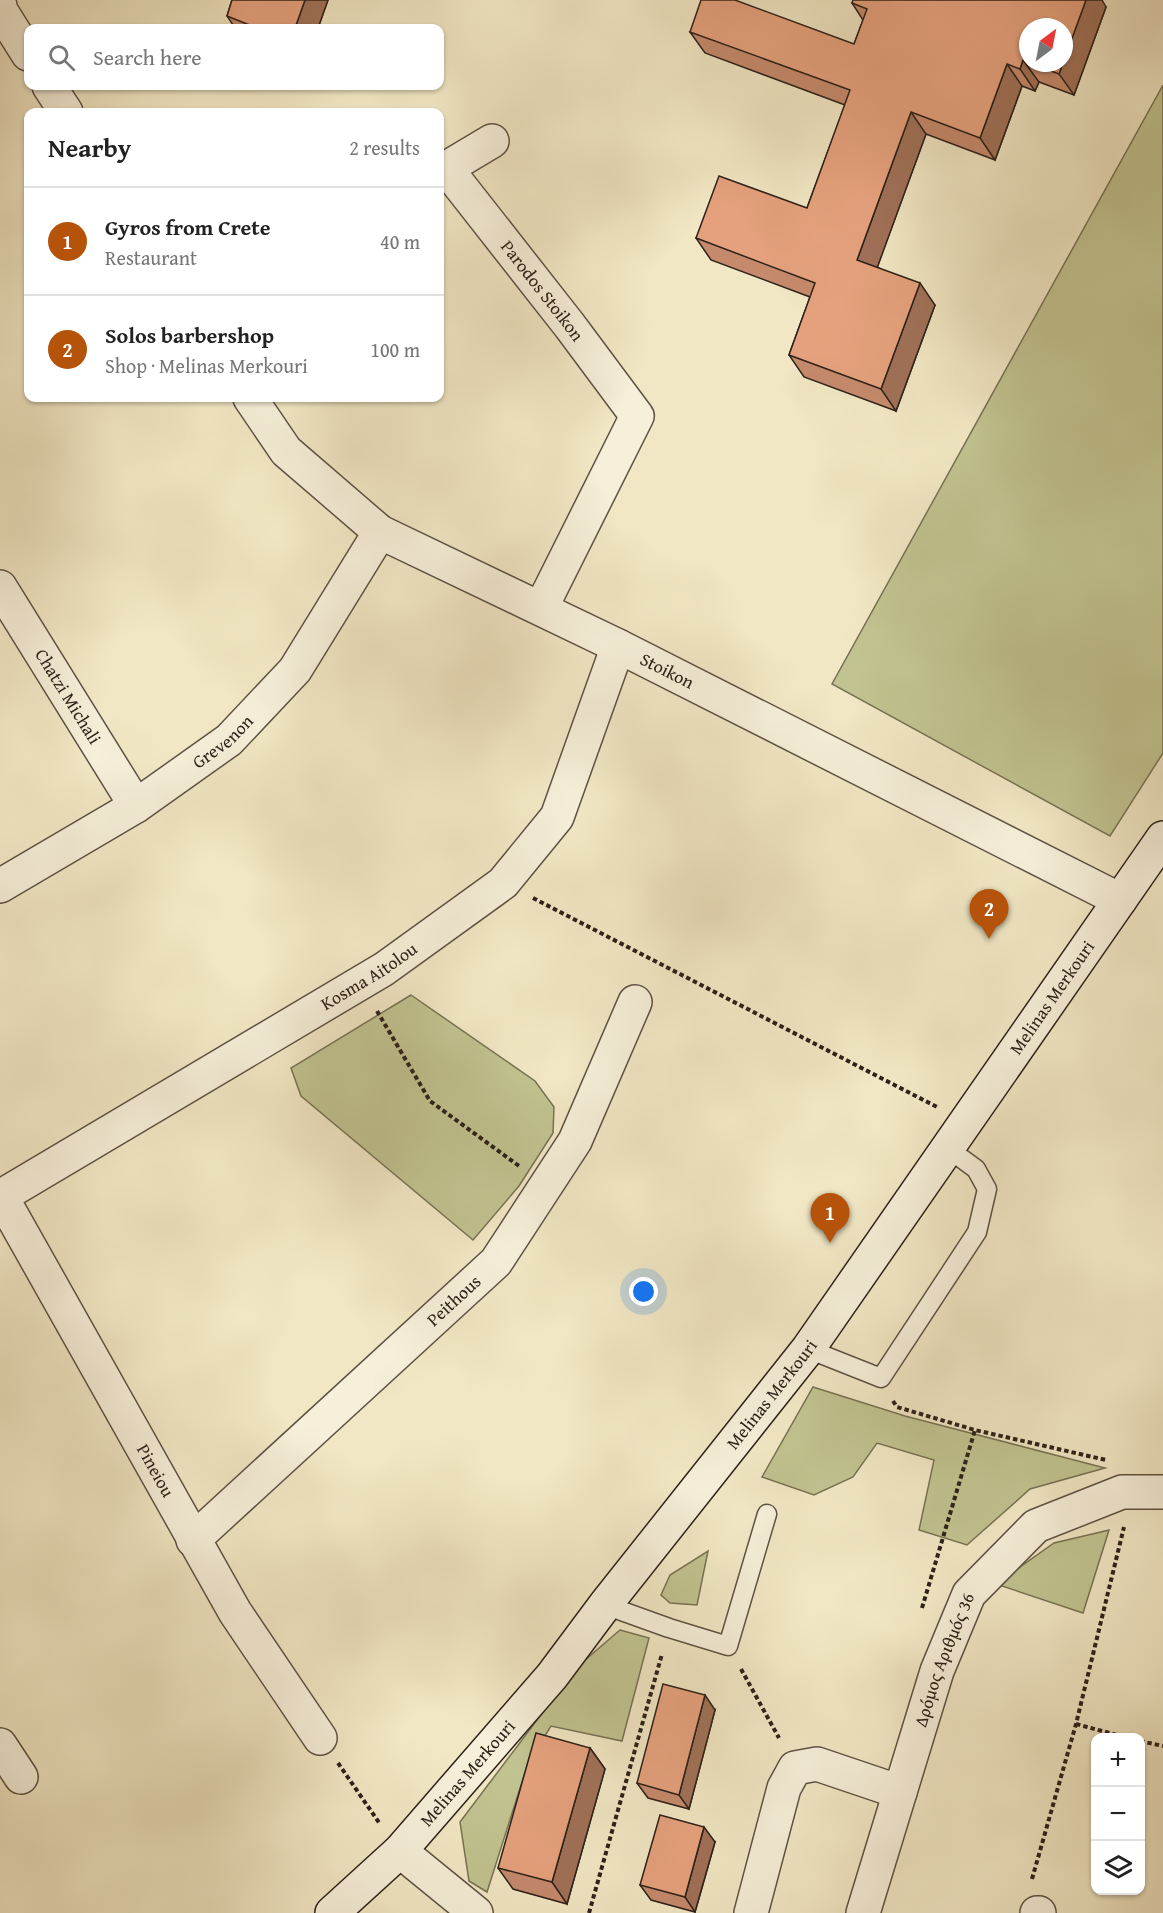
<!DOCTYPE html>
<html lang="en">
<head>
<meta charset="utf-8">
<style>
  body { margin:0; font-family:"Gentium Book Plus",serif; background:#f2f2f2; color:#222 }
  .controls { position:absolute; right:18px; bottom:18px; display:grid; overflow:hidden; border-radius:12px; box-shadow:0 2px 4px #0004 }
  .controls button { width:54px; height:54px; display:grid; place-items:center; padding:0; border:0; border-bottom:2px solid #e0e0e0; background:#fff; color:#222; font:30px sans-serif }
  .compass { position:absolute; left:1019px; top:18px; width:54px; height:54px; border-radius:50%; background:#fff; box-shadow:0 2px 4px #0004; rotate:32deg }
  .you { position:absolute; left:644px; top:1292px; width:21px; height:21px; margin:-15px; border:4px solid #fff; border-radius:50%; background:#1a73e8; box-shadow:0 0 0 9px #1a73e833 }
  .badge { display:grid; place-items:center; width:39px; height:39px; border-radius:50%; background:#b45309; color:#fff; font-size:20px; font-weight:700 }
  .pin { position:absolute; translate:-50% -50px; filter:drop-shadow(0 2px 3px #0008) }
  .pin::after { content:''; position:absolute; top:32px; width:21px; height:18px; background:inherit; clip-path:polygon(0 0,100% 0,50% 100%) }
  .list { margin:0; padding:0; list-style:none }
  h2 { display:flex; justify-content:space-between; align-items:center; height:78px; margin:0; padding:0 24px; font-size:26px }
  h2 small { font-size:20px; font-weight:400; color:#767676 }
  .list li { display:grid; grid-template-columns:39px 1fr auto; gap:18px; align-items:center; box-sizing:border-box; height:108px; padding:0 24px; border-top:2px solid #e0e0e0 }
  .list b { display:block; font-size:22px; white-space:nowrap }
  .list p { margin:0; font-size:20px; white-space:nowrap; color:#767676 }
  .list em { font-size:20px; font-style:normal; color:#767676 }
  .icon { flex:none; width:33px; height:33px; fill:none; stroke:currentColor; stroke-width:2; stroke-linecap:round; stroke-linejoin:round }
  .map { position:relative; flex:none; width:1163px; height:1913px; overflow:hidden }
  .search { position:absolute; background:#fff; box-shadow:0 2px 4px #0004; left:24px; top:24px; width:420px; height:66px; display:flex; align-items:center; gap:15px; box-sizing:border-box; padding:0 21px; border-radius:12px; color:#767676; font-size:22px }
  .panel { position:absolute; background:#fff; box-shadow:0 2px 4px #0004; left:24px; top:108px; width:420px; height:294px; border-radius:12px }
  .map>svg:first-child { display:block }
  .green { fill:#c1c390; stroke:#777254; stroke-width:1.5 }
  .lines { fill:none; stroke-linecap:round; stroke-linejoin:round }
  .lane-casing { stroke:#5e5244; stroke-width:21 }
  .street-casing { stroke:#5e5244; stroke-width:36 }
  .secondary-casing { stroke:#2d2119; stroke-width:36 }
  .path { stroke:#2d2119; stroke-width:4; stroke-dasharray:4.5 3; stroke-linecap:butt }
  .lane { stroke:#f6efd9; stroke-width:18 }
  .street { stroke:#f6efd9; stroke-width:33 }
  .secondary { stroke:#f6efd9; stroke-width:33 }
  .wall { fill:#c58a6c; stroke:#2d2119; stroke-width:1.5; fill-rule:evenodd }
  .shaded-wall { fill:#a07158; stroke:#2d2119; stroke-width:1.5 }
  .building { fill:#e5a17d; stroke:#2d2119; stroke-width:1.5 }
  .labels { text-anchor:middle; stroke-width:5; stroke-linejoin:round; paint-order:stroke }
  .street-label { font-size:18px; fill:#2d2119; stroke:#f6efd9 }
</style>
</head>
<body>
<div class="map">
<svg width="1163" height="1913" viewBox="0 0 1163 1913">
  <rect width="100%" height="100%" fill="#f1e7c4"/>
  <filter id="stains"><feTurbulence type="fractalNoise" baseFrequency=".00333" numOctaves="4"/><feColorMatrix values="0 0 0 0 .2 0 0 0 0 .09 0 0 0 0 .02 0 0 0 .5 -.17"/></filter>
  <radialGradient id="worn" r=".72"><stop offset=".6" stop-color="#630" stop-opacity="0"/><stop offset="1" stop-color="#630" stop-opacity=".3"/></radialGradient>
  <g class="green">
    <path d="M1163,85v668l-53,83 -278,-152z"/>
    <path d="M411,995l124,86 19,26 -1,26 -34,53 -46,54 -172,-144 -10,-28z"/>
    <path d="M813,1387l92,29 200,52 -75,21 -63,56 -48,-15 15,-70 -57,-17 -24,34 -39,18 -52,-18z"/>
    <path d="M1109,1530l-26,83 -87,-29 58,-41z"/>
    <path d="M708,1551l-11,54 -27,-2 -9,-8 9,-20z"/>
    <path d="M620,1630l29,8 -27,103 -71,-15 -23,37 -41,129 -18,-11 -9,-59 117,-155z"/>
  </g>
  <g class="lines">
    <g class="lane-casing">
      <g id="lane">
        <path d="M808,1349l73,29 96,-146 10,-43 -11,-20 -30,-22"/>
        <path d="M605,1605l64,23 59,18 39,-132"/>
      </g>
    </g>
    <g class="street-casing">
      <g id="street">
        <path d="M0,6l1,5 27,43"/>
        <path d="M49,86l17,26"/>
        <path id="s1" d="M446,168l124,158 67,90 -96,192"/>
        <path d="M440,172l52,-31"/>
        <path id="s2" d="M250,398l36,53 94,81 238,114 502,254"/>
        <path id="s3" d="M0,587l136,219"/>
        <path id="s4" d="M0,886l136,-80 93,-66 66,-70 85,-138"/>
        <path id="s5" d="M1,1196l234,416 85,126"/>
        <path id="s6" d="M0,1197l384,-228 119,-86 54,-66 61,-171"/>
        <path id="s7" d="M193,1540l303,-278 79,-121 60,-139"/>
        <path d="M0,1745l21,32"/>
        <path d="M400,1851l76,62"/>
        <path d="M751,1913l33,-125 11,-20 22,-4 83,28"/>
        <path id="s8" d="M863,1913l74,-242 32,-77 67,-68 86,-34h41"/>
        <path d="M1037,1913h2"/>
      </g>
    </g>
    <g class="secondary-casing">
      <g id="secondary">
        <path id="s9" d="M332,1913l68,-62 152,-175 53,-71 203,-256 355,-511"/>
      </g>
    </g>
    <g class="path">
      <path d="M533,898l404,209"/>
      <path d="M377,1011l53,90 89,65"/>
      <path d="M893,1401l4,6 78,23 131,30"/>
      <path d="M922,1608l53,-178"/>
      <path d="M741,1669l38,69"/>
      <path d="M1076,1724l52,14"/>
      <path d="M1140,1741l23,5"/>
      <path d="M338,1763l42,61"/>
      <path d="M1032,1879l44,-155 48,-197"/>
      <path d="M589,1913l73,-259"/>
    </g>
    <use href="#lane" class="lane"/>
    <use href="#street" class="street"/>
    <use href="#secondary" class="secondary"/>
  </g>
  <g class="wall">
    <path d="M232,0h96l-10,28h-83l-8,-12z"/>
    <path d="M852,3l254,4 -32,88 -35,-13 -4,9 -13,-5 -27,74 -69,-26 -49,133 58,38 -39,106 -92,-34 -15,-22 21,-58 -99,-37 -15,-22 111,-30 38,-103 -140,-52 -15,-21 164,12 9,-24zM1028,27l36,36h-36z"/>
    <path d="M715,1710l-26,99 -41,-11 -11,-15z"/>
    <path d="M590,1748l15,21 -38,135 -54,-15 -15,-21z"/>
    <path d="M715,1842l-20,70 -44,-12 -11,-15z"/>
  </g>
  <g class="shaded-wall">
    <path d="M305,0h23l-10,28h-23z"/>
    <path d="M1086,0h16l4,7 -32,88 -15,-21 4,-11h1v-3z"/>
    <path d="M1023,60l16,22 -4,9 -15,-22z"/>
    <path d="M1007,64l15,22 -27,74 -15,-22z"/>
    <path d="M911,112l15,22 -54,148 -15,-22z"/>
    <path d="M920,283l15,22 -39,106 -15,-22z"/>
    <path d="M705,1695l10,15 -26,99 -10,-14z"/>
    <path d="M590,1748l15,21 -38,135 -15,-22z"/>
    <path d="M704,1827l11,15 -20,70 -10,-15z"/>
  </g>
  <g class="building">
    <path d="M232,0h73l-10,28h-38l-30,-12z"/>
    <path d="M701,0h34l119,44 13,-35 -15,-6 1,-3h233l-22,60v-33h-36v35l-5,-2 -3,9 -13,-5 -27,74 -69,-26 -54,148 63,23 -39,106 -92,-34 26,-72 -119,-45 23,-62 88,32 43,-118 -160,-58z"/>
    <path d="M1030,63h33l-4,11z"/>
    <path d="M663,1684l42,11 -26,100 -42,-12z"/>
    <path d="M536,1733l54,15 -38,134 -54,-14z"/>
    <path d="M660,1815l44,12 -19,70 -45,-12z"/>
  </g>
  <g class="labels">
    <g class="street-label">
      <text dy="6" stroke="none"><textPath href="#s1" startOffset="156">Parodos Stoikon</textPath></text>
      <text dy="6" stroke="none"><textPath href="#s2" startOffset="507">Stoikon</textPath></text>
      <text dy="6" stroke="none"><textPath href="#s3" startOffset="129">Chatzi Michali</textPath></text>
      <text dy="6" stroke="none"><textPath href="#s4" startOffset="266">Grevenon</textPath></text>
      <text dy="6" stroke="none"><textPath href="#s6" startOffset="430">Kosma Aitolou</textPath></text>
      <text dy="6" stroke="none"><textPath href="#s9" startOffset="1167">Melinas Merkouri</textPath></text>
      <text dy="6" stroke="none"><textPath href="#s7" startOffset="354">Peithous</textPath></text>
      <text dy="6" stroke="none"><textPath href="#s9" startOffset="681">Melinas Merkouri</textPath></text>
      <text dy="6" stroke="none"><textPath href="#s5" startOffset="315">Pineiou</textPath></text>
      <text dy="6" stroke="none"><textPath href="#s8" startOffset="266">Δρόμος Αριθμός 36</textPath></text>
      <text dy="6" stroke="none"><textPath href="#s9" startOffset="195">Melinas Merkouri</textPath></text>
    </g>
  </g>
  <rect width="100%" height="100%" filter="url(#stains)"/>
  <rect width="100%" height="100%" fill="url(#worn)"/>
</svg>
<div class="controls">
<button>+</button>
<button>−</button>
<button><svg class="icon" aria-label="layers" viewBox="0 0 24 24"><path d="M12 4l9 5-9 5-9-5zM3 14l9 5 9-5"/></svg></button>
</div>
<svg class="compass" viewBox="-18 -18 36 36"><path d="M0-13l5 13h-10z" fill="#e53935"/><path d="M0 13l5-13h-10z" fill="#767676"/></svg>
<div class="you"></div>
<div class="pin badge" style="left:830px;top:1243px">1</div>
<div class="pin badge" style="left:989px;top:939px">2</div>
<div class="search"><svg class="icon" aria-label="search" viewBox="0 0 24 24"><circle cx="10" cy="10" r="6"/><path d="M15 15l6 6"/></svg>Search here</div>
<section class="panel">
<h2>Nearby<small>2 results</small></h2>
<ul class="list">
<li><span class="badge">1</span><div><b>Gyros from Crete</b><p>Restaurant</p></div><em>40 m</em></li>
<li><span class="badge">2</span><div><b>Solos barbershop</b><p>Shop · Melinas Merkouri</p></div><em>100 m</em></li>
</ul>
</section>
</div>
</body>
</html>
